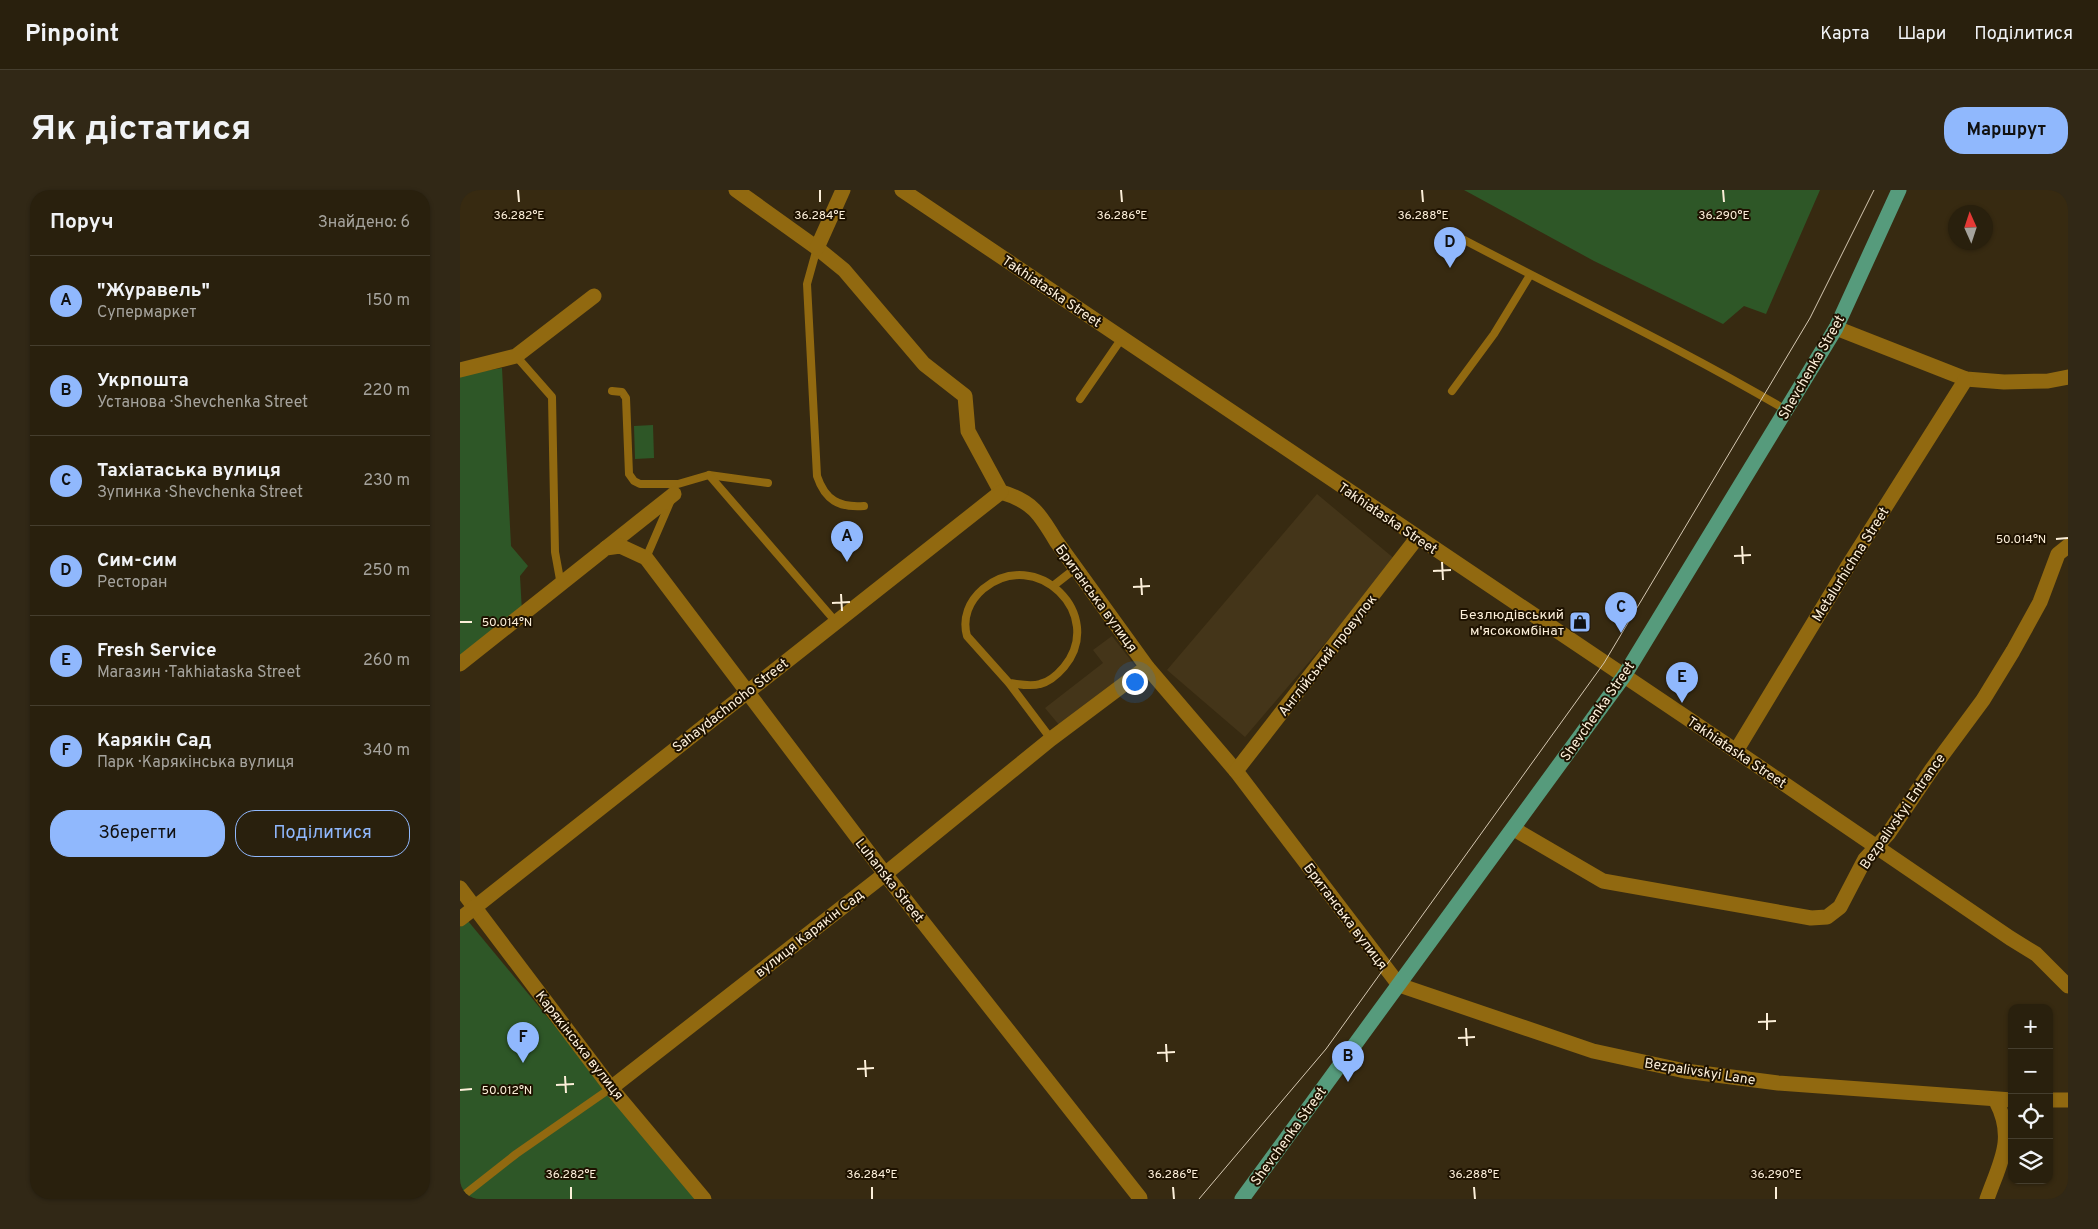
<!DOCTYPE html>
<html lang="uk">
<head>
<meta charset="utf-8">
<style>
  body { margin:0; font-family:Overpass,sans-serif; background:#312816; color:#f1f3f6 }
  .controls { position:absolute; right:15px; bottom:15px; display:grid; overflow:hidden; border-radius:10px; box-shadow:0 1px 4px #0004 }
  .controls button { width:45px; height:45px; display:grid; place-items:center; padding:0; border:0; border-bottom:1px solid #453e2e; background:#29200d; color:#f1f3f6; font:25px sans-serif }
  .compass { position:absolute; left:1488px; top:15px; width:45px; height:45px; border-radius:50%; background:#29200d; box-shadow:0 1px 4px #0004; rotate:357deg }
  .you { position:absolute; left:674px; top:491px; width:18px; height:18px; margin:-12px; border:4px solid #fff; border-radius:50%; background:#1a73e8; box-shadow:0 0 0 8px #1a73e833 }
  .badge { display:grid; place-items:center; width:32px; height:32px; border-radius:50%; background:#90b8fd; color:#111; font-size:16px; font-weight:700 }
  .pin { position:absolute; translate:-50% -41px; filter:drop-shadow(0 1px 2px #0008) }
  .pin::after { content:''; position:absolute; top:26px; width:18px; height:15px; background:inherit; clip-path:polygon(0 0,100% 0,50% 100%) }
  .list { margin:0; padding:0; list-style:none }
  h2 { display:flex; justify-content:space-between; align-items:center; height:65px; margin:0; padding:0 20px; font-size:21px }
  h2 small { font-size:16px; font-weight:400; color:#a5a39d }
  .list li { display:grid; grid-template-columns:32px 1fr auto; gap:15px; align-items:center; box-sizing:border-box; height:90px; padding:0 20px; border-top:1px solid #453e2e }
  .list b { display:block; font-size:19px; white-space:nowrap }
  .list p { margin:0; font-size:16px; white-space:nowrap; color:#a5a39d }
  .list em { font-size:16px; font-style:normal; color:#a5a39d }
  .actions { display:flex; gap:10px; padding:15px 20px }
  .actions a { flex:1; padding:11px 0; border:1px solid #90b8fd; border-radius:20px; text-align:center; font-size:18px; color:#90b8fd }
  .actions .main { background:#90b8fd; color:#111 }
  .icon { flex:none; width:28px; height:28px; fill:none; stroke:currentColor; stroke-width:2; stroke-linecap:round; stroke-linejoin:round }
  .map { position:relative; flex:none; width:1608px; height:1009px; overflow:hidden; border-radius:20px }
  header { display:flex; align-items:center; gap:30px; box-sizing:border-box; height:70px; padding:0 25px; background:#29200d; border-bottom:1px solid #453e2e }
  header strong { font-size:24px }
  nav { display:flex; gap:28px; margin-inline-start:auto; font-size:18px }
  .intro { display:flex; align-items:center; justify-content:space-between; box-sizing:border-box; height:120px; padding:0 30px }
  h1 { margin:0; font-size:35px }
  .button { padding:12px 22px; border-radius:20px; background:#90b8fd; color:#111; font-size:18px; font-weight:700 }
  main { display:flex; gap:30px; padding:0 30px }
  aside { flex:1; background:#29200d; border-radius:20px; box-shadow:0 1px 4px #0004 }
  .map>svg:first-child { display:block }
  .built { fill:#443519 }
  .green { fill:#2e5727 }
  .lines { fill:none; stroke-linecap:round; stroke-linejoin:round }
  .lane { stroke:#916910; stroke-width:8 }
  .street { stroke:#916910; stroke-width:15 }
  .primary { stroke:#569b7c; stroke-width:15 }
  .tram { stroke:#d5c8b2; stroke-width:1 }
  .ticks { fill:none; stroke:#fcefd9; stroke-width:2 }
  .labels { text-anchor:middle; stroke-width:4; stroke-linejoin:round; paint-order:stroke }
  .street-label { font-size:14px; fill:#fcefd9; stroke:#1e1200 }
  .poi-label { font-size:14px; fill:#fcefd9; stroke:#1e1200; text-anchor:end }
  .ticks-label { font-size:12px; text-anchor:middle; fill:#fcefd9; stroke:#1e1200; stroke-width:4; stroke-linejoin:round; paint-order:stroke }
</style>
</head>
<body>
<header>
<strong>Pinpoint</strong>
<nav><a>Карта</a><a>Шари</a><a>Поділитися</a></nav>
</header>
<div class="intro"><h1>Як дістатися</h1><a class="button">Маршрут</a></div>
<main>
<aside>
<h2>Поруч<small>Знайдено: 6</small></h2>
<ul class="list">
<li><span class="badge">A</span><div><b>&quot;Журавель&quot;</b><p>Супермаркет</p></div><em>150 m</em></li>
<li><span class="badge">B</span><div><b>Укрпошта</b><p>Установа · Shevchenka Street</p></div><em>220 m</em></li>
<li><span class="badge">C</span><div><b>Тахіатаська вулиця</b><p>Зупинка · Shevchenka Street</p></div><em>230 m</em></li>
<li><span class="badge">D</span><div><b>Сим-сим</b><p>Ресторан</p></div><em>250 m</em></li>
<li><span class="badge">E</span><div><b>Fresh Service</b><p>Магазин · Takhiataska Street</p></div><em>260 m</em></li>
<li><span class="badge">F</span><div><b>Карякін Сад</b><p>Парк · Карякінська вулиця</p></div><em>340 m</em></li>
</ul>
<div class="actions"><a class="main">Зберегти</a><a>Поділитися</a></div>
</aside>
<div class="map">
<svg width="1608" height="1009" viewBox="0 0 1608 1009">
  <rect width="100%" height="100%" fill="#372a11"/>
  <g class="built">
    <path d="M857,304l79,66 -151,177 -78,-67z"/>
    <path d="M652,446l24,31 -76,59 -15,-18 58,-45 -10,-13z"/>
  </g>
  <g class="green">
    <path d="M1004,0h356l-54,124 -22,-8 -21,18 -129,-63z"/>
    <path d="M42,178l9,178 17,20 -8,10 2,36 -62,50v-287z"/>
    <path d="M193,235l1,33 -19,1 -1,-33z"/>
    <path d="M8,731l230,278h-238v-272z"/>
  </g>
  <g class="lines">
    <g class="lane">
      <path d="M991,43c111,59 226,113 335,177"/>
      <path d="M357,58l-10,36 10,192c8,24 22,32 47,30"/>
      <path d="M56,166l36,41 3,155 6,33"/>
      <path d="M152,201l10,1 4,6 3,76 5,7 6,3h38l31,-9 59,8"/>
      <path d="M992,201l42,-57 36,-59"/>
      <path d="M620,209l42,-61"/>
      <path d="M249,285l127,147"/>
      <path d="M186,368l25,-58"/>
      <path d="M593,396l23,-18"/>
      <path d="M549,493c10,1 21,4 31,1 9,-2 18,-10 24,-17 43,-52 -28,-122 -81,-78 -14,12 -21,29 -16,47l42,47 42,56"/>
      <path d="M0,1008l56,-44 95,-66"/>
    </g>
    <g class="street">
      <path d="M276,0l81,58 27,22 80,94 41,32 3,35 33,61c31,9 39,22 55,49l91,126 89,104 163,214 194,66 92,20 93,12 234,17"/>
      <path d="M442,0l834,561 274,187 26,16 32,32"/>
      <path d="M357,58l26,-58"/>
      <path d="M1376,138l130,51 38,3 44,-1 20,-4"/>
      <path d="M0,180l56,-14 78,-60"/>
      <path d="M146,358l68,-54"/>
      <path d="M0,474l146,-116 14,-2 26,12 239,316 255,324"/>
      <path d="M1276,561l112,-185 118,-187"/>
      <path d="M776,581l181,-233"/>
      <path d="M1054,639l89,52 208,37 16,-1 13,-10 25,-48 23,-25 44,-65 51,-69 30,-49 27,-49 18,-48 10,-8"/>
      <path d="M0,698l151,200 93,111"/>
      <path d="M0,729l541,-427"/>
      <path d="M151,898l274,-214 166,-135 96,-72"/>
      <path d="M1589,910h19"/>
      <path d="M1527,1009c13,-37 29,-60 9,-98"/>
    </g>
    <path class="primary" d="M782,1009l382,-523 212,-348 63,-138"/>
    <path class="tram" d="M739,1009l127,-150 278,-386 206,-345 64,-128"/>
  </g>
  <path class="ticks" d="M58,0l1,12M360,0v12M661,0l1,12M962,0l1,12M1263,0l1,12M1596,349l12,-1M1282,356l1,18M1274,366l17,-1M982,372l1,18M973,381l18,-1M681,388l1,17M673,397l17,-1M381,404l1,17M372,413l18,-1M0,432h12M1307,823v17M1298,832l18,-1M1006,838l1,18M998,848l17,-1M706,854l1,18M697,863l18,-1M405,870l1,17M397,879l17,-1M105,886l1,17M96,895l18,-1M0,900l12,-1M111,997v12M412,997v12M713,997l1,12M1014,997l1,12M1316,997v12"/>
  <defs>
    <g id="shop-square" transform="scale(1.125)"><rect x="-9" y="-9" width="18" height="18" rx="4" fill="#90b8fd" stroke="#1e1200"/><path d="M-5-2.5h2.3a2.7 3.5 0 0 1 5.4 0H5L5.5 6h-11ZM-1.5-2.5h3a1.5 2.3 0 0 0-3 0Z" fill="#111"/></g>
  </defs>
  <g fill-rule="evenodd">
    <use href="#shop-square" x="1120" y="432"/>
  </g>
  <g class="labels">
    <g class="street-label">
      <text transform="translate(592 101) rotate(34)" y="5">Takhiataska Street</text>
      <text transform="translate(1351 177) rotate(-60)" y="5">Shevchenka Street</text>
      <text transform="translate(928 328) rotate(34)" y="5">Takhiataska Street</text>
      <text transform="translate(1390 374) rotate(-58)" y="5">Metalurhichna Street</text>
      <text transform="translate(637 408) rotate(54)" y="5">Британська вулиця</text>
      <text transform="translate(867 465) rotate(-52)" y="5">Англійський провулок</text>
      <text transform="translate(270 515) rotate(-38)" y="5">Sahaydachnoho Street</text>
      <text transform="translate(1137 521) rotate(-55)" y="5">Shevchenka Street</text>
      <text transform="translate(1277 562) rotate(34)" y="5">Takhiataska Street</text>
      <text transform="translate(1442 621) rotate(-55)" y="5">Bezpalivskyi Entrance</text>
      <text transform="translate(430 690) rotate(52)" y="5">Luhanska Street</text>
      <text transform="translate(886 726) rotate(53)" y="5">Британська вулиця</text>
      <text transform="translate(349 743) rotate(-38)" y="5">вулиця Карякін Сад</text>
      <text transform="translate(120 855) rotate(52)" y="5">Карякінська вулиця</text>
      <text transform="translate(1240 881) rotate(9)" y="5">Bezpalivskyi Lane</text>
      <text transform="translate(828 946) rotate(-54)" y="5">Shevchenka Street</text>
    </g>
    <g class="poi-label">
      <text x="1104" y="429">Безлюдівський<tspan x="1104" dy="16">м'ясокомбінат</tspan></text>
    </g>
  </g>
  <g class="ticks-label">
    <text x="59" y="29">36.282°E</text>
    <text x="360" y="29">36.284°E</text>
    <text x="662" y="29">36.286°E</text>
    <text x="963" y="29">36.288°E</text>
    <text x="1264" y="29">36.290°E</text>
    <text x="1561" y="353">50.014°N</text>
    <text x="47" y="436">50.014°N</text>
    <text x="47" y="904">50.012°N</text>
    <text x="111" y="988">36.282°E</text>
    <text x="412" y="988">36.284°E</text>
    <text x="713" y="988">36.286°E</text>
    <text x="1014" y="988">36.288°E</text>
    <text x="1316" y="988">36.290°E</text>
  </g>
</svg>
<div class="controls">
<button>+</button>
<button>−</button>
<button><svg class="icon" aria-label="locate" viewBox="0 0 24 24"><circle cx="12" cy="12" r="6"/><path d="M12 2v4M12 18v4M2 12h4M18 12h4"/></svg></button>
<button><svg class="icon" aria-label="layers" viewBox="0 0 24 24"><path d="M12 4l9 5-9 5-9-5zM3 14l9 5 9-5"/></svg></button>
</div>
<svg class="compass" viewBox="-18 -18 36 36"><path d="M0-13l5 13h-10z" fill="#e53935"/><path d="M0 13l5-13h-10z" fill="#a5a39d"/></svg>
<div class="you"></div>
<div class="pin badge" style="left:387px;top:372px">A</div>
<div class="pin badge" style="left:888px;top:892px">B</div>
<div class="pin badge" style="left:1161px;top:443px">C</div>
<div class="pin badge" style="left:990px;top:78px">D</div>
<div class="pin badge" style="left:1222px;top:513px">E</div>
<div class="pin badge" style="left:63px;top:873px">F</div>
</div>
</main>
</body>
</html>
